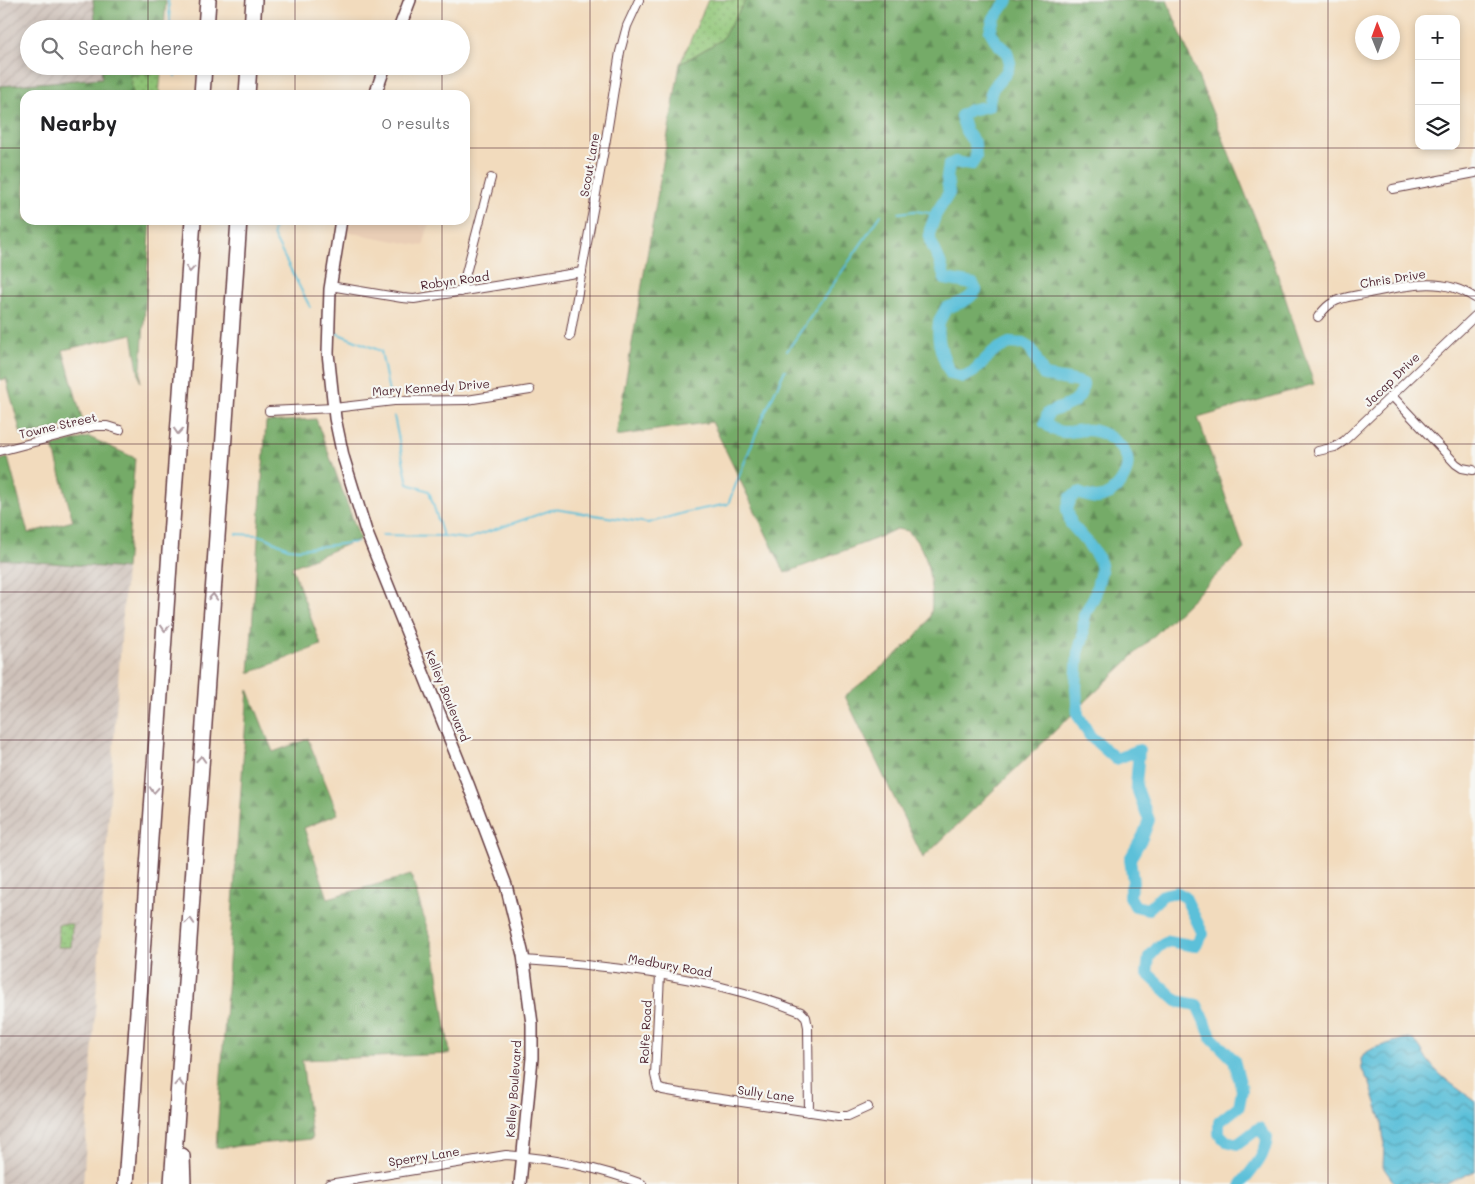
<!DOCTYPE html>
<html lang="en">
<head>
<meta charset="utf-8">
<style>
  body { margin:0; font-family:Mali,sans-serif; background:#f2f2f2; color:#202124 }
  .controls { position:absolute; right:15px; top:15px; display:grid; overflow:hidden; border-radius:10px; box-shadow:0 2px 8px #0003 }
  .controls button { width:45px; height:45px; display:grid; place-items:center; padding:0; border:0; border-bottom:1px solid #e0e0e0; background:#fff; color:#202124; font:25px sans-serif }
  .compass { position:absolute; left:1355px; top:15px; width:45px; height:45px; border-radius:50%; background:#fff; box-shadow:0 2px 8px #0003; rotate:359deg }
  .list { margin:0; padding:0; list-style:none }
  h2 { display:flex; justify-content:space-between; align-items:center; height:65px; margin:0; padding:0 20px; font-size:21px }
  h2 small { font-size:16px; font-weight:400; color:#757577 }
  .icon { flex:none; width:28px; height:28px; fill:none; stroke:currentColor; stroke-width:2; stroke-linecap:round; stroke-linejoin:round }
  .map { position:relative; flex:none; width:1475px; height:1184px; overflow:hidden }
  .search { position:absolute; background:#fff; box-shadow:0 2px 8px #0003; left:20px; top:20px; width:450px; height:55px; display:flex; align-items:center; gap:12px; box-sizing:border-box; padding:0 18px; border-radius:28px; color:#757577; font-size:19px }
  .panel { position:absolute; background:#fff; box-shadow:0 2px 8px #0003; left:20px; top:90px; width:450px; height:135px; border-radius:15px }
  .map>svg:first-child { display:block }
  .built { fill:#e9ceb6 }
  .industrial { fill:url(#industrial-furrows) }
  .grass { fill:url(#grass-dots); stroke:#6e7252 }
  .forest { fill:url(#forest-firs); stroke:#5f654a }
  .water { fill:url(#water-waves); stroke:#527082 }
  .lines { fill:none; stroke-linecap:round; stroke-linejoin:round }
  .stream { stroke:#5bc0d9; stroke-width:2 }
  .river { stroke:#5bc0d9; stroke-width:12 }
  .minor-casing { stroke:#633b41; stroke-width:10 }
  .secondary-casing { stroke:#633b41; stroke-width:14 }
  .motorway-casing { stroke:#633b41; stroke-width:18 }
  .minor { stroke:#fff; stroke-width:8 }
  .secondary { stroke:#fff; stroke-width:11 }
  .motorway { stroke:#fff; stroke-width:15 }
  .oneway { stroke:#ae9aa0 }
  .grid { fill:none; stroke:#4a1f2b; stroke-width:1; stroke-opacity:0.55 }
  .labels { text-anchor:middle; stroke-width:4.5; stroke-linejoin:round; paint-order:stroke }
  .street-label { font-size:12px; fill:#4a1f2b; stroke:#f6f6f2 }
</style>
</head>
<body>
<div class="map">
<svg width="1475" height="1184" viewBox="0 0 1475 1184">
  <defs>
    <pattern id="industrial-furrows" width="10" height="10" patternUnits="userSpaceOnUse" patternTransform="scale(1.25)"><rect width="10" height="10" fill="#cec1b9"/><path d="M-1 1l2-2M0 10L10 0M9 11l2-2" fill="none" stroke="#b2a59f"/></pattern>
    <pattern id="grass-dots" width="8" height="8" patternUnits="userSpaceOnUse" patternTransform="scale(1.25)"><rect width="8" height="8" fill="#91c678"/><path d="M2 2h.1M6 6h.1" fill="none" stroke="#78a063" stroke-width="1.8" stroke-linecap="round"/></pattern>
    <pattern id="forest-firs" width="22" height="20" patternUnits="userSpaceOnUse" patternTransform="scale(1.25)"><rect width="22" height="20" fill="#74ab68"/><path d="M5 1l3.5 6h-7zM16 11l3.5 6h-7z" fill="#618b56"/></pattern>
    <pattern id="water-waves" width="16" height="10" patternUnits="userSpaceOnUse" patternTransform="scale(1.25)"><rect width="16" height="10" fill="#5bc0d9"/><path d="M0 5q4-4 8 0t8 0" fill="none" stroke="#4d9bb0"/></pattern>
  </defs>
  <rect width="100%" height="100%" fill="#f6f6f2"/>
  <filter id="ink" filterUnits="userSpaceOnUse"><feTurbulence type="fractalNoise" baseFrequency=".02" numOctaves="2"/><feDisplacementMap in="SourceGraphic" scale="10" xChannelSelector="R" yChannelSelector="G"/><feConvolveMatrix kernelMatrix="1 2 1 2 8 2 1 2 1" color-interpolation-filters="sRGB"/></filter>
  <filter id="wash" filterUnits="userSpaceOnUse"><feTurbulence type="fractalNoise" baseFrequency=".0096" numOctaves="4" result="noise"/><feDisplacementMap in="SourceGraphic" scale="20" xChannelSelector="R" yChannelSelector="G"/><feGaussianBlur stdDeviation="1.12" result="paint"/><feColorMatrix in="noise" values="0 0 0 0 0 0 0 0 0 0 0 0 0 0 0 0 0 1.4 0 .05"/><feComposite in="paint" operator="in"/></filter>
  <g filter="url(#wash)">
    <rect width="100%" height="100%" fill="#f2dbbd"/>
    <path class="built" d="M349,220h81l-7,26 -77,-14z"/>
    <g class="industrial">
      <path d="M0,0h166l-2,29h-135v37h132v7l-161,13z"/>
      <path d="M0,559l126,10 -43,615h-83z"/>
    </g>
    <g class="grass">
      <path d="M708,0h39l-26,40 -41,24z"/>
      <path d="M161,73l-2,22h-26l-3,-20z"/>
      <path d="M58,924h14l-1,23h-13z"/>
    </g>
    <g class="forest">
      <path d="M93,0h73l-2,29h-68z"/>
      <path d="M746,0h421l108,267 39,117 -116,34 46,131 -321,309 -78,-162c22,-18 73,-54 84,-78 5,-9 2,-29 1,-39 -4,-23 -6,-30 -22,-48l-12,-2 -21,10 -90,34 -73,-151 -96,14 64,-372 41,-24z"/>
      <path d="M101,66h60v7l-31,2 3,20h-108v125h126l-11,162 -8,-48 -69,16 20,72 -61,15 -16,-58 -6,1v-294l102,-8z"/>
      <path d="M316,419l44,120 -68,28 29,78 -72,28 17,-251z"/>
      <path d="M89,437l46,21 -9,111 -126,-10v-99l8,-2 20,75 45,-12 -20,-75z"/>
      <path d="M248,689l25,63 35,-13 30,75 -34,14 24,70 83,-23 24,79 15,100 -148,6 10,79 -96,9z"/>
    </g>
    <path class="water" d="M1409,1038c11,4 13,15 20,24 12,16 30,27 46,39v70l-29,13h-51l-12,-17 1,-23 -2,-22 -12,-38 -8,-14 -1,-11 4,-6 9,-5 29,-9z"/>
    <g class="lines">
      <g class="stream">
        <path d="M168,0l3,29"/>
        <path d="M174,66l1,10"/>
        <path d="M899,213l16,-2 21,3"/>
        <path d="M274,220l-1,15 37,72"/>
        <path d="M336,333l45,18 8,42"/>
        <path d="M787,351l94,-136"/>
        <path d="M394,416l14,68 21,7 14,45 24,3 87,-30 94,14 39,-11 41,-8 31,-78 26,-56"/>
        <path d="M236,534l21,1 8,2 23,11 11,1 59,-7"/>
        <path d="M382,535l60,1"/>
      </g>
      <path class="river" d="M1008,0l-14,18 -4,13 7,12 10,9 3,11 -4,10 -14,16 -4,17 -18,4 -9,6 5,15 9,13 1,13 -5,8 -16,-3 -6,3 -2,13 2,15 -13,21 -6,16v10l10,22 5,17 28,5 3,6c-7,11 -18,14 -30,18 -2,5 -6,10 -7,15 -3,18 4,36 12,51l12,3 10,-5 21,-21 15,-8 14,1 8,5 13,26c13,5 26,3 39,9 -3,23 -18,20 -35,29l-3,10c17,15 24,7 43,7 14,0 32,12 38,25 7,16 -11,42 -29,43 -5,0 -13,-3 -19,-5l-7,4 -4,12 4,15 16,18 12,17 2,12 -6,24 -11,21 -1,21 -5,16 -2,35 2,27 12,21 26,23 23,-9 -3,36 13,34 -6,16 -13,23 3,23 -4,13 6,11 13,3 15,-14 13,-3 9,5 18,37 -8,12 -26,-5 -11,6 -9,10 -2,16 30,28 20,4 15,33 22,22 8,30 -3,16 -20,16v12l7,7 12,3 21,-16 8,10c-1,18 -15,32 -26,46"/>
    </g>
  </g>
  <g filter="url(#ink)">
    <g class="lines">
      <g class="minor-casing">
        <g id="minor">
          <path d="M1393,189l82,-16"/>
          <path d="M330,286l72,12 12,1 168,-27"/>
          <path d="M461,292l30,-114"/>
          <path d="M1318,317c4,-5 8,-11 14,-14 10,-7 25,-7 37,-10 36,-7 73,-18 106,5"/>
          <path d="M570,336l36,-197 14,-87 7,-26 12,-26"/>
          <path d="M1392,396l64,68 6,4 11,2"/>
          <path d="M269,411l65,-3 60,-7 73,-1 63,-10"/>
          <path d="M0,451l95,-25h12l13,4"/>
          <path d="M1318,451l17,-4 9,-6 131,-125"/>
          <path d="M524,960c93,6 189,17 277,52l5,5 2,10 1,85"/>
          <path d="M660,975l-5,100 3,13 5,2 17,3 158,23h10l20,-9"/>
          <path d="M329,1184l177,-29c44,3 94,13 136,29"/>
        </g>
      </g>
      <g class="secondary-casing">
        <g id="secondary">
          <path d="M399,29l11,-29"/>
          <path d="M375,95l10,-29"/>
          <path d="M341,220l-11,69 -2,64 7,65 8,38 23,75 102,253 38,101 17,70 9,69v34l-12,126"/>
        </g>
      </g>
      <g class="motorway-casing">
        <g id="motorway">
          <path d="M206,29l2,-29"/>
          <path d="M252,29l2,-29"/>
          <path d="M202,95l2,-29"/>
          <path d="M247,95l2,-29"/>
          <path d="M182,1156l1,28"/>
          <path d="M126,1184l67,-964"/>
          <path d="M172,1184l67,-964"/>
        </g>
      </g>
      <use href="#minor" class="minor"/>
      <use href="#secondary" class="secondary"/>
      <use href="#motorway" class="motorway"/>
    </g>
    <defs><path id="oneway-chevron" d="M-2-3.5L2.5 0L-2 3.5" fill="none" stroke-width="1.6" stroke-linecap="round" stroke-linejoin="round" transform="scale(1.25)"/></defs>
    <g class="oneway">
      <use href="#oneway-chevron" transform="translate(190 269) rotate(94)"/>
      <use href="#oneway-chevron" transform="translate(178 431) rotate(94)"/>
      <use href="#oneway-chevron" transform="translate(213 597) rotate(-86)"/>
      <use href="#oneway-chevron" transform="translate(165 628) rotate(94)"/>
      <use href="#oneway-chevron" transform="translate(201 759) rotate(-86)"/>
      <use href="#oneway-chevron" transform="translate(154 790) rotate(94)"/>
      <use href="#oneway-chevron" transform="translate(190 921) rotate(-86)"/>
      <use href="#oneway-chevron" transform="translate(179 1083) rotate(-86)"/>
    </g>
  </g>
  <path class="grid" d="M148,0v29M295,0v29M442,0v29M590,0v1184M738,0v1184M885,0v1184M1032,0v1184M1180,0v1184M1328,0v1184M148,66v29M295,66v29M442,66v29M0,148h25M465,148h1010M148,220v964M295,220v964M442,220v964M0,296h1475M0,444h1475M0,592h1475M0,740h1475M0,888h1475M0,1036h1475"/>
  <g class="labels">
    <g class="street-label">
      <text transform="translate(590 165) rotate(-80)" y="4">Scout Lane</text>
      <text transform="translate(1393 279) rotate(-9)" y="4">Chris Drive</text>
      <text transform="translate(455 281) rotate(-8)" y="4">Robyn Road</text>
      <text transform="translate(1392 380) rotate(-44)" y="4">Jacap Drive</text>
      <text transform="translate(431 388) rotate(-4)" y="4">Mary Kennedy Drive</text>
      <text transform="translate(58 426) rotate(-13)" y="4">Towne Street</text>
      <text transform="translate(447 696) rotate(68)" y="4">Kelley Boulevard</text>
      <text transform="translate(670 966) rotate(10)" y="4">Medbury Road</text>
      <text transform="translate(646 1032) rotate(-87)" y="4">Rolfe Road</text>
      <text transform="translate(514 1089) rotate(-86)" y="4">Kelley Boulevard</text>
      <text transform="translate(766 1094) rotate(8)" y="4">Sully Lane</text>
      <text transform="translate(424 1157) rotate(-9)" y="4">Sperry Lane</text>
    </g>
  </g>
</svg>
<div class="controls">
<button>+</button>
<button>−</button>
<button><svg class="icon" aria-label="layers" viewBox="0 0 24 24"><path d="M12 4l9 5-9 5-9-5zM3 14l9 5 9-5"/></svg></button>
</div>
<svg class="compass" viewBox="-18 -18 36 36"><path d="M0-13l5 13h-10z" fill="#e53935"/><path d="M0 13l5-13h-10z" fill="#757577"/></svg>
<div class="search"><svg class="icon" aria-label="search" viewBox="0 0 24 24"><circle cx="10" cy="10" r="6"/><path d="M15 15l6 6"/></svg>Search here</div>
<section class="panel">
<h2>Nearby<small>0 results</small></h2>
<ul class="list">
</ul>
</section>
</div>
</body>
</html>
